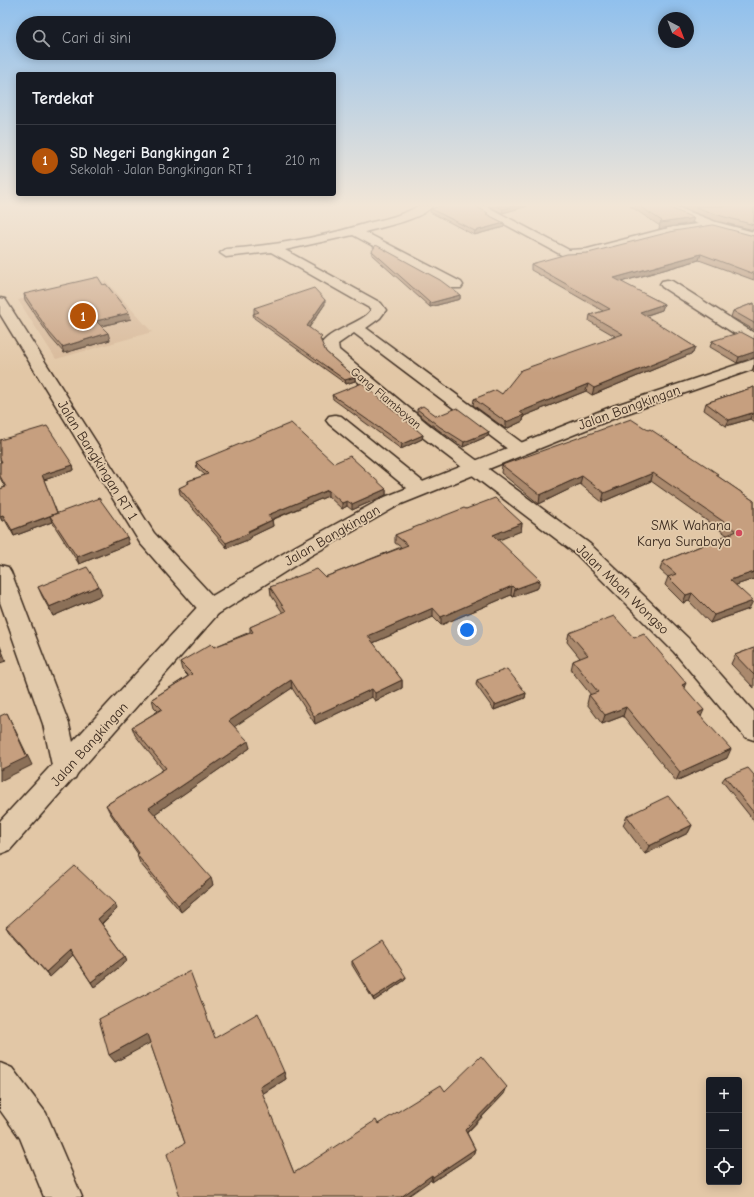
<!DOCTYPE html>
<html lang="id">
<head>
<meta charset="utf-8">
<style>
  body { margin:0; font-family:"Comic Neue",sans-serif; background:#20242c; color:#f1f3f6 }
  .controls { position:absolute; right:12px; bottom:12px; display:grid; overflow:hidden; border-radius:4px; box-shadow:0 2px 10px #0003 }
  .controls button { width:36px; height:36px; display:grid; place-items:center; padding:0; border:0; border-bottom:1px solid #363941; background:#171b24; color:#f1f3f6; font:20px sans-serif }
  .compass { position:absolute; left:658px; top:12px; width:36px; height:36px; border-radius:50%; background:#171b24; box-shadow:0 2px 10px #0003; rotate:138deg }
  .you { position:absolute; left:467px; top:630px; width:14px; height:14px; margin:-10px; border:3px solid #fff; border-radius:50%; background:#1a73e8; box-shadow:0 0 0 6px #1a73e833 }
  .badge { display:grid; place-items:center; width:26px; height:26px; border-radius:50%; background:#b45309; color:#fff; font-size:13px; font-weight:700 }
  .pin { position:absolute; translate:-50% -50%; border:2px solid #fff; box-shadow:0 1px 4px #0006 }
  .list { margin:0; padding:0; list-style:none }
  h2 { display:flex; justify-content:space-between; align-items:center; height:52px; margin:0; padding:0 16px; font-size:17px }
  h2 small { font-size:13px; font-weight:400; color:#9ea1a6 }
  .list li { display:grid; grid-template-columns:26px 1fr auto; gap:12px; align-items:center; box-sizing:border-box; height:72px; padding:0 16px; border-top:1px solid #363941 }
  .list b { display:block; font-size:15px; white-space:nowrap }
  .list p { margin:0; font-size:13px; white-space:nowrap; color:#9ea1a6 }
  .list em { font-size:13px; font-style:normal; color:#9ea1a6 }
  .icon { flex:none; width:22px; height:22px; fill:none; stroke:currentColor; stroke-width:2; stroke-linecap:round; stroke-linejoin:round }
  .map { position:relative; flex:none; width:754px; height:1197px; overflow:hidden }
  .search { position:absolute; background:#171b24; box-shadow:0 2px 10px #0003; left:16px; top:16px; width:320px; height:44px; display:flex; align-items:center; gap:10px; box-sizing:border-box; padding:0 14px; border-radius:22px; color:#9ea1a6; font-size:15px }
  .panel { position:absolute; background:#171b24; box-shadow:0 2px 10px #0003; left:16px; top:72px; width:320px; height:124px; border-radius:4px }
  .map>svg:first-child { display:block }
  .built { fill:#d7b898 }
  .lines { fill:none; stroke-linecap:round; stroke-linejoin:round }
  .minor-casing { stroke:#3b2a1e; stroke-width:3 }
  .tertiary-casing { stroke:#3b2a1e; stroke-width:3 }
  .minor { fill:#e2caab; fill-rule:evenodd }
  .tertiary { fill:#e2caab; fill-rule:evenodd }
  .wall { fill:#aa896d; stroke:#3b2a1e }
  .shaded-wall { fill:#8b6f59; stroke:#3b2a1e }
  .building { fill:#c69f7f; stroke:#3b2a1e }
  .poi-dot { fill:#d1495b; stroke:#e2caab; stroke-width:1.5 }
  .labels { text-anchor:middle; stroke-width:3.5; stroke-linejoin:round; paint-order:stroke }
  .far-street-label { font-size:12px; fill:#3b2a1e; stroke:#e2caab }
  .street-label { font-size:14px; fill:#3b2a1e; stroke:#e2caab }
  .poi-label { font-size:14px; fill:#3b2a1e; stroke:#e2caab; text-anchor:end }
</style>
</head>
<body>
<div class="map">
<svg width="754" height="1197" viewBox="0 0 754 1197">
  <rect width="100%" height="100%" fill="#e2c7a6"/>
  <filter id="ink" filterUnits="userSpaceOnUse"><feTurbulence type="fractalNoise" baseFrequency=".025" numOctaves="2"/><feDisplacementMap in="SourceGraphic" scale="8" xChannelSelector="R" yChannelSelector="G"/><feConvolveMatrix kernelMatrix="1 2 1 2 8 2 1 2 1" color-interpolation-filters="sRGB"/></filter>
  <g filter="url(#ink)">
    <path class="built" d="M106,281l46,51 -96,27 -38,-59z"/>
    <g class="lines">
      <g class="minor-casing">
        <g id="minor">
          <path d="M418,206h14c-10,14 -51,21 -67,26l96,50 2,3 -2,3h-10l-98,-53 -68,15 96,53 5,7 -6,8 -14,10 159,117 3,4 -3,4 -6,1 -6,-1 -159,-120 -16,11 1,6 94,78 157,116 100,96 64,72v28l-9,-3 -71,-85 -98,-98 -155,-118 -94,-81 -5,-12c10,-14 47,-23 49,-34l-100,-57 -45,5 -6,-4 6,-4c48,-3 96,-12 142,-26 17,-4 35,-8 50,-17z"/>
          <path d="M471,206h15l83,44 18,-1 85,-22 26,-3 -38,-16 -2,-2h16l42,16 38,10v8l-42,-11 -40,6 -85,22 -20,1z"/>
          <path d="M667,280l5,1 82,52v12l-5,-2 -87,-56 -2,-3 2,-3z"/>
          <path d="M0,298l5,1 2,3 147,231 64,69 3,6 -3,6 -8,2 -8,-2 -62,-71 -140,-229z"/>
          <path d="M335,415l6,1 86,69 3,4 -3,4 -7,2 -7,-2 -84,-69 -3,-4 3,-4z"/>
          <path d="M0,565l8,2 3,5 58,152 10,46 -4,8 -9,3 -9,-3 -4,-8 -10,-46 -43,-122z"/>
          <path d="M0,1063l12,5 34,45 36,84h-38l-24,-59 -20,-28z"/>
        </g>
      </g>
      <g class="tertiary-casing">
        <path id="tertiary" d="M754,359v10l-129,45 -226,91 -89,51 -92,58 -208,236 -10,4v-33l202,-219 94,-56 89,-49 228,-91z"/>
      </g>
      <use href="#minor" class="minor"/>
      <use href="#tertiary" class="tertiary"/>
    </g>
    <g class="wall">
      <path d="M489,206h39l-26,7z"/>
      <path d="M630,206h35l27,17 -33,6 1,-3z"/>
      <path d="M678,206h76v24l-38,-9z"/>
      <path d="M431,209l57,6 16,8v4l-30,8 -44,-23z"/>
      <path d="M754,236v44l-55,-20 -78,22 43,22 -2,6 -17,6 50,31 -2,6 -101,42 -6,-4 -62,25 -1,5 -17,8 -33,-24 1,-6 28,-5 113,-58 -26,-15 1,-6 13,-4 -72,-41v-6l57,-11z"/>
      <path d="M372,251l88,44v4l-30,8 -58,-52z"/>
      <path d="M24,294l107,25 -30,7 9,14 -46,13 -13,-15 -26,-38z"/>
      <path d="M754,303v27l-23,-13 2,-6z"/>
      <path d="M325,304l-16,24 13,13 -1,1 5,10 29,25v4l-9,3 -92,-66 -1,-4h3l-2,-1v-5z"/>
      <path d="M754,339l-17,24 -27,-16 2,-6z"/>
      <path d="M754,365v8l-2,-2z"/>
      <path d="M754,387v35l-4,-3 -24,7 -22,-16 2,-7z"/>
      <path d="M332,395l91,40 -1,4 -21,10 -68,-50z"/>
      <path d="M417,409l20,7 52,16 -1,4 -25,11 -23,-16 -23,-18z"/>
      <path d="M0,440l73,25 1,5 -30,10 13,33 70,24 2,7 -50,20 -27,-42 -38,14 -9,-16 -3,1 -2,-4v-28l5,-2 -5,-9v-16h1l-1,-2z"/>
      <path d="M196,462l138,1 52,26v6l-34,15 -5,-4 -5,3 -14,-13 -56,24 1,6 -23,11v2l-23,9 -47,-54 -1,-6 9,-4v-3l17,-6 -8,-7z"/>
      <path d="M502,465l215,11 37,25v78l-18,6 13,24 -39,14 -21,-22 -6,2 -18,-18 3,-8 -8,-7 2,-8 65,-27 -76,-54 -49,21 -22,-18 -41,20 -38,-31z"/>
      <path d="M466,509l56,14 -1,8 -23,9 40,48 -25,9 -2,-2 -70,30 -8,-8 -60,26 29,37v8l-27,13 -3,-4 -57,27 -23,-36 -58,38 16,22 -96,66 59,71 -32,27 -41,-49 -3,-8 1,-1 -28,-41 -4,-8 57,-35 -28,-35 -3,-8 26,-16 -4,-4 -2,-8 36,-23 -6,-6 -2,-8 34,-15 36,-15v-5l33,-14 -12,-18 -1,-8 55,-10 76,-30 -6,-4v-8z"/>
      <path d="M38,587l64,8 -49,21 -11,-20z"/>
      <path d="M569,633l65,5 50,50 43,70 -51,23 -53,-65 -21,8 -15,-20 2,-9h2l-20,-25 2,-9 7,-3 -13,-16z"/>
      <path d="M754,648v40l-23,-24 4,-9z"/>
      <path d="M477,680l49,13 -1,5 -31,12 -18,-25z"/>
      <path d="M754,775v46l-32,-40 3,-4z"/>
      <path d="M627,816l65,9 -4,8 -43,21 -22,-29z"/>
      <path d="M117,909l-15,15 23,32 2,5 -33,26 -21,-32 -23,22 -41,-45 -3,-5z"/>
      <path d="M352,961l54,16 -1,3 -31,21 -22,-36z"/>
      <path d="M99,1019l116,19 69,34 2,7 -24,15 32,79 84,-49 67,-33 59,3 -37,39 8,16 -2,6 -41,27 -1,-2 -251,17 5,-54 -35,-101 -35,20z"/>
    </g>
    <g class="shaded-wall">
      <path d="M515,206h13l-26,7 1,-4z"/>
      <path d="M694,218l-2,5 -33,6 1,-6z"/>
      <path d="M504,223v4l-30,8 1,-4z"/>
      <path d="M701,254l-2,6 -86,24 1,-6z"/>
      <path d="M460,295v4l-30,8v-4z"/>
      <path d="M325,300v4l-18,26v-4z"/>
      <path d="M664,304l-2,6 -24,8 2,-6z"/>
      <path d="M129,313l2,6 -34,8 -1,-6z"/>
      <path d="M108,333l2,7 -46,13 -2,-6z"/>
      <path d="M695,347l-2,6 -101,42 2,-7z"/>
      <path d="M754,352v6l-17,5 2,-6z"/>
      <path d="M355,377v4l-9,3 -1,-4z"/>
      <path d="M588,384l-2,7 -62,25 -1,5 -17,8v-7l14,-10z"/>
      <path d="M752,413l-2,6 -24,7 3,-6z"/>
      <path d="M489,432l-1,4 -25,11 1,-5z"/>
      <path d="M423,435l-1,4 -21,10 1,-5z"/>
      <path d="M73,465l1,5 -30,10 -2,-5z"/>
      <path d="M653,473l-2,8 -49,21 2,-9z"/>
      <path d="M582,476l-2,8 -41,20 1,-9z"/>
      <path d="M386,489v6l-34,15v-6z"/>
      <path d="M328,490v6l-60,25v-6z"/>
      <path d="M347,501v5l-5,3v-6z"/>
      <path d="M3,515l2,5 -3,1 -2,-5z"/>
      <path d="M50,516l2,6 -38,14 -2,-6z"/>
      <path d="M272,520l1,6 -23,11v2l-23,9 -1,-5z"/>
      <path d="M522,523l-1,8 -29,12 1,-8z"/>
      <path d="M127,537l2,7 -50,20 -2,-7z"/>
      <path d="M754,572v7l-27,9 3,-8z"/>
      <path d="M540,580l-2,8 -25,9 2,-8z"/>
      <path d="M99,586l3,9 -49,21 -4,-9z"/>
      <path d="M512,586l-1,9 -70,30v-8z"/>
      <path d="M692,593l-3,8 -6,2 3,-8z"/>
      <path d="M753,601l-4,8 -39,14 4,-8z"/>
      <path d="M433,608v9l-65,28v-9z"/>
      <path d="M0,646l6,15 -6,2z"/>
      <path d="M291,680l1,8 -61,41 -2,-8z"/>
      <path d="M402,680v8l-27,13v-8z"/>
      <path d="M686,683l-4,9v-7z"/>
      <path d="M372,689v8l-57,27 -1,-8z"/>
      <path d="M526,693l-1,5 -31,12 1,-5z"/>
      <path d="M626,707l-3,9 -21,8 3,-9z"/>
      <path d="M704,710l-4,9 -2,-6z"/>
      <path d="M7,713l25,52 -32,16v-11z"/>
      <path d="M248,741l2,7 -98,68 -3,-8z"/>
      <path d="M731,749l-4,9 -51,23 4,-9z"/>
      <path d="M692,825l-4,8 -43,21 4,-8z"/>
      <path d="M211,878l2,7 -32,27 -3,-7z"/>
      <path d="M115,904l2,5 -16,15 -3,-5z"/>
      <path d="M70,950l3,5 -23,22 -4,-5z"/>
      <path d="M125,956l2,5 -33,26 -3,-5z"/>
      <path d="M406,977l-1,3 -31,21 -1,-3z"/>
      <path d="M147,1034l5,8 -37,20 -6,-7z"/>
      <path d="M284,1072l2,7 -24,15 -2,-7z"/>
      <path d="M507,1087l-3,7 -41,42 2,-6z"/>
      <path d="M475,1149l-2,6 -41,27 1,-5z"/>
      <path d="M432,1175l-1,5 -24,17h-6z"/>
    </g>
    <g class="building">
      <path d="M440,206h35l13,7 -2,1 18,9 -29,8 -44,-22z"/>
      <path d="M496,206h19l-12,3z"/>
      <path d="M639,206h26l29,12 -34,5 2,-2z"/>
      <path d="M693,206h61v19l-36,-10z"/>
      <path d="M713,225l41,11v38l-53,-20 -87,24 50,26 -24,8 55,35 -101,41 -6,-4 -68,28 4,3 -18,7 -32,-23 22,-9 6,4 19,-24 102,-36 -33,-19 20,-6 -79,-45 36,-10 21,-1 86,-22z"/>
      <path d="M376,245l64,35 20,15 -30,8 -58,-52z"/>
      <path d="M98,277l5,8 3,-1 23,29 -33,8 12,12 -46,14 -13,-15 -25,-38z"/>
      <path d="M314,288l11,12 -18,26 15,11 -2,2 6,13 29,25 -10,3 -92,-66 6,-2 -5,-4z"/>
      <path d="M754,303v20l-21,-12z"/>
      <path d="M741,332l13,7v13l-15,5 -27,-16z"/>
      <path d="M362,383l61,52 -21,9 -70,-49z"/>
      <path d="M754,387v27l-2,-1 -23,7 -23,-17z"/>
      <path d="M423,406l14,10 20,-8 32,24 -25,10 -24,-15 -23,-18z"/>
      <path d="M631,419l17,11 2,-1 68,45 -2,1 38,26v71l-24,8 23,21 -39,14 -22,-22 -6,2 -18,-18 8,-3 -14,-12 75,-31 -84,-58 -49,20 -22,-17 -42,19 -38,-30z"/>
      <path d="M291,423l43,40 16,-7 36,33 -34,15 -5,-3 -5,2 -14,-13 -60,25 4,5 -24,11 1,2 -23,10 -47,-55 10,-5 -1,-2 20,-7 -12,-12z"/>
      <path d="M47,426l26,39 -31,10 15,38 -45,17 -9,-15 -3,1v-27l6,-2 -6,-11v-14h2l-2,-4v-18z"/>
      <path d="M99,498l28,39 -50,20 -27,-41z"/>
      <path d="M495,498l27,25 -29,12 47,45 -25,9 -3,-3 -71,31 -8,-9 -65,28 34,44 -27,13 -3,-4 -58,27 -23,-36 -62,41 19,20 -99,67 62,70 -33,27 -41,-50 2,-2 -33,-48 60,-37 -34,-41 30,-18 -10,-10 40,-25 -12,-12 31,-18 3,3 39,-15 -3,-5 36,-16 -16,-24 47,-18 8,8 83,-32 -13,-10 69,-27 2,1z"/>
      <path d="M87,567l12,19 -50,21 -11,-20z"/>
      <path d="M614,616l20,22 10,-4 42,49 -4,2 22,25 -6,3 33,36 -51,23 -54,-65 -21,8 -16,-20 9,-3 -25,-31 15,-6 -19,-22z"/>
      <path d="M0,647l3,8 -3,2z"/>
      <path d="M754,648v27l-19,-20z"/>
      <path d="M507,669l19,24 -31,12 -18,-25z"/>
      <path d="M7,713l20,44 -27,13v-54z"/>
      <path d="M748,768l6,7v38l-29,-36z"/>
      <path d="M668,796l24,29 -43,21 -22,-30z"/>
      <path d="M75,866l40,38 -17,15 27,37 -34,26 -21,-32 -24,22 -40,-45z"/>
      <path d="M383,941l23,36 -33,21 -21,-37z"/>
      <path d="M190,971l25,67 43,-25 26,59 -24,15 34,86 82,-53 2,4 63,-39 4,6 36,-35 26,31 -42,43 10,19 -42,28 -1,-2 -31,22h-221l-13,-43 18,-11 -38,-109 -38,21 -10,-36z"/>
    </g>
  </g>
  <linearGradient id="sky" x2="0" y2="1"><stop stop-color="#90c0ed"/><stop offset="0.55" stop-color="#f2e6d7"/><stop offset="1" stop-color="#f2e6d7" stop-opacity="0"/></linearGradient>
  <rect width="754" height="373" fill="url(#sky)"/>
  <circle class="poi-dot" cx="739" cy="533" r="4"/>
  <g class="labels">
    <g class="far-street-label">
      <text transform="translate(386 398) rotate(40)" y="4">Gang Flamboyan</text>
    </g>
    <g class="street-label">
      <text transform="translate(629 407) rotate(-20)" y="5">Jalan Bangkingan</text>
      <text transform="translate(98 460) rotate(58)" y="5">Jalan Bangkingan RT 1</text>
      <text transform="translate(332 535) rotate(-30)" y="5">Jalan Bangkingan</text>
      <text transform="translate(623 589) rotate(44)" y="5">Jalan Mbah Wongso</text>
      <text transform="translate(89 744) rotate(-48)" y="5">Jalan Bangkingan</text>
    </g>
    <g class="poi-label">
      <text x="731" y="530">SMK Wahana<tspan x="731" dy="16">Karya Surabaya</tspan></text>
    </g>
  </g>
</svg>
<div class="controls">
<button>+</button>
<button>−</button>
<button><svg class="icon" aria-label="locate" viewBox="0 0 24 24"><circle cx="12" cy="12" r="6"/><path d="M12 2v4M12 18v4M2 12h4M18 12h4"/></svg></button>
</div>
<svg class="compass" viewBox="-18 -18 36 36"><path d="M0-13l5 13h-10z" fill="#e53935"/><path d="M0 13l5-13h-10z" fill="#9ea1a6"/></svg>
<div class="you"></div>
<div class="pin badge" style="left:83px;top:316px">1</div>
<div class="search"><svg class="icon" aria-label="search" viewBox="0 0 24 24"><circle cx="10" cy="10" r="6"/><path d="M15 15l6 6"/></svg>Cari di sini</div>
<section class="panel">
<h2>Terdekat<small></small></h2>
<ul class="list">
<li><span class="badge">1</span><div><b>SD Negeri Bangkingan 2</b><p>Sekolah · Jalan Bangkingan RT 1</p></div><em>210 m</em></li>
</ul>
</section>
</div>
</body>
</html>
